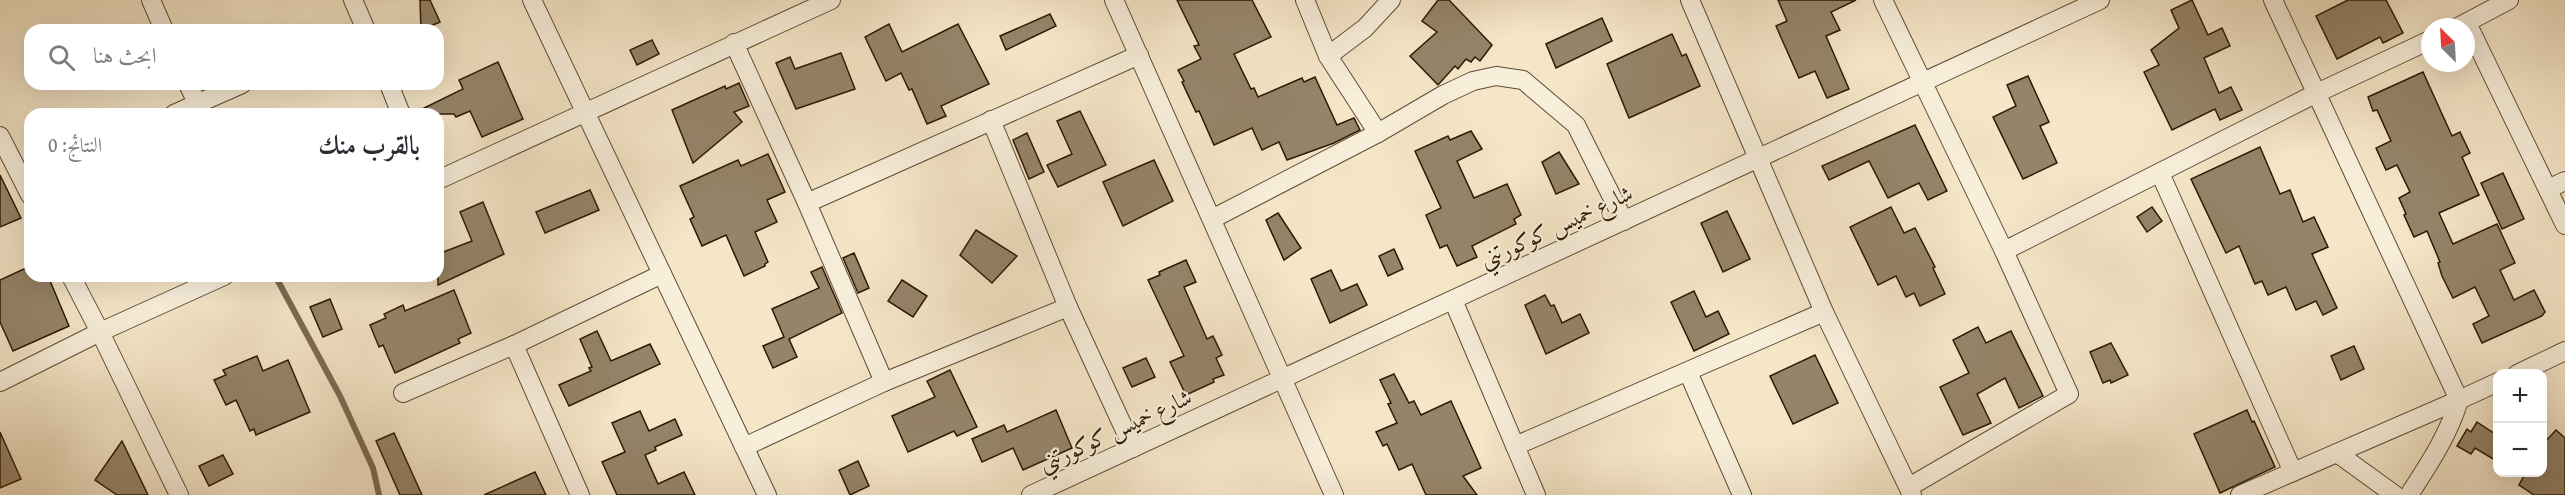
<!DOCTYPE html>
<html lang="ar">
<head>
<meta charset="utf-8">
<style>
  body { margin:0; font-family:"Gentium Book Plus",Amiri,serif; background:#f2f2f3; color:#2b2b33; direction:rtl }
  .controls { position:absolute; right:18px; bottom:18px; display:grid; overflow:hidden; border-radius:12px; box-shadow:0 6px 24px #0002 }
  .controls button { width:54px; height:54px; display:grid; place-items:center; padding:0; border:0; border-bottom:2px solid #e1e1e2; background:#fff; color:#2b2b33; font:30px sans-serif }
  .compass { position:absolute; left:2421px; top:18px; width:54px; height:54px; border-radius:50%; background:#fff; box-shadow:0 6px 24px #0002; rotate:336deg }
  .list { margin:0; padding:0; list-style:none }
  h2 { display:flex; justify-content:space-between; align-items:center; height:78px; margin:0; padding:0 24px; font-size:26px }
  h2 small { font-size:20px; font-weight:400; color:#7c7c81 }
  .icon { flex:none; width:33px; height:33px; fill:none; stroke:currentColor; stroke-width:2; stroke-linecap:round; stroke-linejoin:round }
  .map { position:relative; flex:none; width:2565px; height:495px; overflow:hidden; direction:ltr }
  .search { position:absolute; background:#fff; box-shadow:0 6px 24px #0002; left:24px; top:24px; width:420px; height:66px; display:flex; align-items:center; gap:15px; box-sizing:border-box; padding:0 21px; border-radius:18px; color:#7c7c81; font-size:22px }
  .panel { position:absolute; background:#fff; box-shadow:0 6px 24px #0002; left:24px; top:108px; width:420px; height:174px; border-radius:18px; direction:rtl }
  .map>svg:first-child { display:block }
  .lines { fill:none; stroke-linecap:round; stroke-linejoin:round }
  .stream { stroke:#7c6a51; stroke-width:6 }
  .building { fill:#958469; stroke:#2d1903; stroke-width:1.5 }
  .street-casing { stroke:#5f4c34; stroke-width:20 }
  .street { stroke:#f8efdb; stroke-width:18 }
  .labels { text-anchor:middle; stroke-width:4.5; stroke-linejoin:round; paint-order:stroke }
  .street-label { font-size:22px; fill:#2d1903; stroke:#f8efdb }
</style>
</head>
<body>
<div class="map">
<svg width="2565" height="495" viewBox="0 0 2565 495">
  <rect width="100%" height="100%" fill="#f5e6c8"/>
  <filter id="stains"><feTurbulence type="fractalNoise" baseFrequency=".00333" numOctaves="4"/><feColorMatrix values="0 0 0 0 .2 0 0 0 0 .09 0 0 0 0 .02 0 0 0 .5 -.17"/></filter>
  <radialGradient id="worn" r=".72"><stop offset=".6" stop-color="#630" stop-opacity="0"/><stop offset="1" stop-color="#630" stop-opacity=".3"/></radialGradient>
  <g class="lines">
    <path class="stream" d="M278,281l62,115 33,72 6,27"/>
  </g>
  <g class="building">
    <path d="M420,0h10l10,22 -19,8z"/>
    <path d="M1177,0h75l19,37 -37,17 17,35 3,-1 4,9 44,-19 2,4 11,-5 22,48 17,-7 6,12 -26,13 -47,17 -8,-18 -17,8 -10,-22 -38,17 -15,-34 -3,1 -14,-30 2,-1 -6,-11 23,-11 -7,-13 5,-1z"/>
    <path d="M1438,0h11l43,45 -12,16 -5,-4 -4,5 -5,-3 -8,10 -3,-3 -17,19 -28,-29 27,-24 -15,-11z"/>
    <path d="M1778,0h78l-25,12 9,18 -14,6 23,53 -22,9 -12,-27 -16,7 -23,-52 11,-5z"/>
    <path d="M2192,0l16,35 14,-7 8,18 -26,12 15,35 12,-6 11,23 -22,10 -5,-11 -43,21 -28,-58 15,-7 -8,-15 28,-22 -8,-18z"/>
    <path d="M2348,0h38l17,33 -20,10 -3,-6 -43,22 -21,-43z"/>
    <path d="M1050,14l6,12 -50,24 -6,-14z"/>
    <path d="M1602,18l10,23 -56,27 -10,-24z"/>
    <path d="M889,24l13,28 56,-28 31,60 -48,22 5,10 -19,8 -15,-35 -3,1 -8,-17 -15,8 -21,-44z"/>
    <path d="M1672,34l10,22 4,-2 14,32 -71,32 -22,-54z"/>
    <path d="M652,40l7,14 -22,11 -7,-15z"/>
    <path d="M841,53l14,36 -59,20 -20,-46 14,-6 5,12z"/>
    <path d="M498,62l25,57 -41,18 -12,-26 -14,6 -2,-3h-42l51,-25 -4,-9z"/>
    <path d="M2423,72l29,64 8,-4 10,21 -8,4 17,38 -40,18 14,31 44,-20 18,39 -15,7 14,30 20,-10 11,22 -3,4 -60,27 -9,-19 16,-8 -14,-29 -22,11 -11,-22 -4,-13 2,-1 -13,-31 -13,6 -10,-22 2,-1 -7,-16 11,-6 -13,-27 -11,5 -10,-22 15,-7 -14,-31 -4,1 -5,-14z"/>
    <path d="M2028,76l21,46 -9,4 17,37 -34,16 -30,-62 23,-11 -9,-21z"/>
    <path d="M739,83l10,23 -15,6 8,10 -49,41 -21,-53 53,-24 1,3z"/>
    <path d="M1080,111l26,54 -48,22 -11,-22 25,-11 -15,-33z"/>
    <path d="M1915,125l32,66 -19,9 -9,-17 -31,15 -19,-37 -40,19 -7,-14z"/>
    <path d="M1471,131l11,18 -25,12 17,37 33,-14 14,31 -7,4 2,5 -44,22 5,11 -20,9 -10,-21 -7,3 -14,-33 15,-7 -26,-57 33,-15 2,4z"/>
    <path d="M1027,133l17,39 -15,7 -16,-39z"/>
    <path d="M2260,147l20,47 10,-4 13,32 11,-5 14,30 -16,7 25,54 -14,7 -7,-14 -20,9 -10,-23 -18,8 -6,-14 -7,3 -16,-38 -13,7 -35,-74z"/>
    <path d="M1559,152l20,32 -23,10 -14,-32z"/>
    <path d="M768,154l17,38 -18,8 10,22 -22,10 13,30 -3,2v2l-21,10 -18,-41 -24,11 -12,-27 4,-2 -14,-31 58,-26 3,6z"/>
    <path d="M1154,160l19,41 -50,25 -20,-44z"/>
    <path d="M2503,173l21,46 -22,10 -21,-46z"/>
    <path d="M0,175l21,43 -21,9z"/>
    <path d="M590,190l9,20 -54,23 -9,-21z"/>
    <path d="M483,202l21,52 -66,31v-31l34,-13 -12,-29z"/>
    <path d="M1891,207l13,26 11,-5 20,39 -2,1 12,26 -25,12 -6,-13 -8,4 -10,-21 -18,9 -28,-58z"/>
    <path d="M2152,207l10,14 -15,11 -10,-15z"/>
    <path d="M1727,211l23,48 -27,13 -22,-49z"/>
    <path d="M1278,213l23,35 -17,12 -18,-40z"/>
    <path d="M976,230l41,26 -25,27 -32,-28z"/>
    <path d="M1394,249l9,20 -15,7 -9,-20z"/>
    <path d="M854,253l15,35 -11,5 -15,-35z"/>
    <path d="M1186,260l10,22 -12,5 23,52 6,-3 9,19 -6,3 8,17 -11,4 1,3 -28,13 -16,-33 14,-6 -36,-76 12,-5 -1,-3z"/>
    <path d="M822,267l20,46 -53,26 8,18 -24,11 -10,-22 21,-9 -12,-28 47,-21 -8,-16z"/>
    <path d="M26,268l4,8h18l21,50 -56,25 -13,-29v-42z"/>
    <path d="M1331,270l10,21 16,-7 10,21 -37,18 -19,-44z"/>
    <path d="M902,280l25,16 -14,21 -25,-16z"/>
    <path d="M454,290l17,43 -13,6 2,4 -65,30 -12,-28 -4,2 -9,-22 16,-7 -2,-4 19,-9 2,6z"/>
    <path d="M1694,291l12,26 12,-6 11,23 -35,17 -23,-49z"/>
    <path d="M1545,295l6,11 3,-1 8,18 18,-9 9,19 -43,21 -21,-49z"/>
    <path d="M330,299l12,30 -19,8 -13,-30z"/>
    <path d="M1978,327l8,16 25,-12 32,65 -24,12 -14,-30 -28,16 14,29 -28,12 -23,-48 29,-14 -16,-33z"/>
    <path d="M597,331l14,30 39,-17 10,20 -91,42 -10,-21 32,-14 -2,-3 3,-1 -12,-28z"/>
    <path d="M2111,343l17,32 -17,8 -1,-3 -7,3 -13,-31z"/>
    <path d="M2354,346l10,23 -23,11 -10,-24z"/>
    <path d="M1815,355l23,48 -45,21 -23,-48z"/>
    <path d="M257,356l6,15 25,-11 22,52 -54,23 -2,-6 -4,2 -14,-31 -10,5 -12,-25 12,-5 -3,-5z"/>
    <path d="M1146,358l9,19 -23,10 -9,-19z"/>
    <path d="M950,370l27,57 -20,9 -3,-5 -46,21 -16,-36 43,-19 -8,-16z"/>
    <path d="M1394,374l15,29 5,-2 7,14 30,-14 30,67 -18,8 14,19h-51l-14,-31 -13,6 -12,-26 -4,2 -7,-14 21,-9 -9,-19 3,-1 -11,-23z"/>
    <path d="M1056,410l16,38 -49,22 -10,-22 -31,14 -10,-23 32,-14 3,7z"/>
    <path d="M2247,410l5,12 2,-1 21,46 -55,26 -26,-59z"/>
    <path d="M640,411l9,20 26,-12 7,16 -27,12 1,3 -11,5 13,29 26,-12 11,23h-78l-15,-33 23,-10 -13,-29z"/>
    <path d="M2477,422l21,14v26l-23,-14 -4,6 -14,-8 10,-17 4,3z"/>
    <path d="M2556,430l9,8v57h-31l-15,-10 7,-13h16v-27z"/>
    <path d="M0,432l21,47 -21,9z"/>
    <path d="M394,433l28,62h-22l-24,-54z"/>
    <path d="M122,441l26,54h-31l-22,-15z"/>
    <path d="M223,455l10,19 -24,12 -10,-20z"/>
    <path d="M858,461l11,25 -19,9 -11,-25z"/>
    <path d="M535,472l11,23h-62z"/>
  </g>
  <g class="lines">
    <g class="street-casing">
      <g id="street">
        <path d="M151,0l13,30"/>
        <path d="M353,0l13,30"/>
        <path d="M532,0l235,495"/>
        <path d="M1114,0l220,495"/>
        <path d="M1690,0l134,312 88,183"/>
        <path d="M1883,0l121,251 313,-158 113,-53"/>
        <path d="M2467,23l98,202"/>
        <path d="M2458,27l51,-27"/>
        <path d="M734,43l73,160 77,179"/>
        <path d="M1328,56l37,-28 26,-28"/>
        <path d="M188,84l9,19"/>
        <path d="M389,84l12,30"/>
        <path d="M174,114l68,-30"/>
        <path d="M991,120l77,187 65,141"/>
        <path d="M1378,133l65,-38 30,-14 23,-5 27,4 53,45 48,96"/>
        <path d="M0,136l30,59"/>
        <path d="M2160,173l133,299"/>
        <path d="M438,180l393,-180"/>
        <path d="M2548,189l17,-8"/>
        <path d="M807,203l332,-148"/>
        <path d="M1212,219l166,-86 -50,-77 -23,-56"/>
        <path d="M71,276l29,56 124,-56"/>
        <path d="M1453,300l83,195"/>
        <path d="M1688,372l54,123"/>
        <path d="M2517,374l48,-23"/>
        <path d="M0,382l100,-50 79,163"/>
        <path d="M403,393l111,-48"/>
        <path d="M1515,446l309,-134"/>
        <path d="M744,447l140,-65 184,-75"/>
        <path d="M2337,453l58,42"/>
        <path d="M1909,487l160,-93 -65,-143"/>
        <path d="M580,495l-66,-150 148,-71"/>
        <path d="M1031,495l1069,-495"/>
        <path d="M2240,495l219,-95 -186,-400"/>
        <path d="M2409,495c20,-31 39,-59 50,-95l39,-18"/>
      </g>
    </g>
    <use href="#street" class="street"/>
  </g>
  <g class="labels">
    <g class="street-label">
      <text transform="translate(1556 226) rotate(-25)" y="8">شارع خميس كوكورتني</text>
      <text transform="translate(1115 430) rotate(-25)" y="8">شارع خميس كوكورتني</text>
    </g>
  </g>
  <rect width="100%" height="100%" filter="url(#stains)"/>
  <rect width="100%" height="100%" fill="url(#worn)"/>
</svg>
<div class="controls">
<button>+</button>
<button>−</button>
</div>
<svg class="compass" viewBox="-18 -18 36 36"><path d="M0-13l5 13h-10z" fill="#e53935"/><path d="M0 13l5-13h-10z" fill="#7c7c81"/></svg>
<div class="search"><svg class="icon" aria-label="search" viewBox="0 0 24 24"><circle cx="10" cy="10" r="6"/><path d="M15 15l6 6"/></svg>ابحث هنا</div>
<section class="panel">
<h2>بالقرب منك<small>النتائج: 0</small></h2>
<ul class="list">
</ul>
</section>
</div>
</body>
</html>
